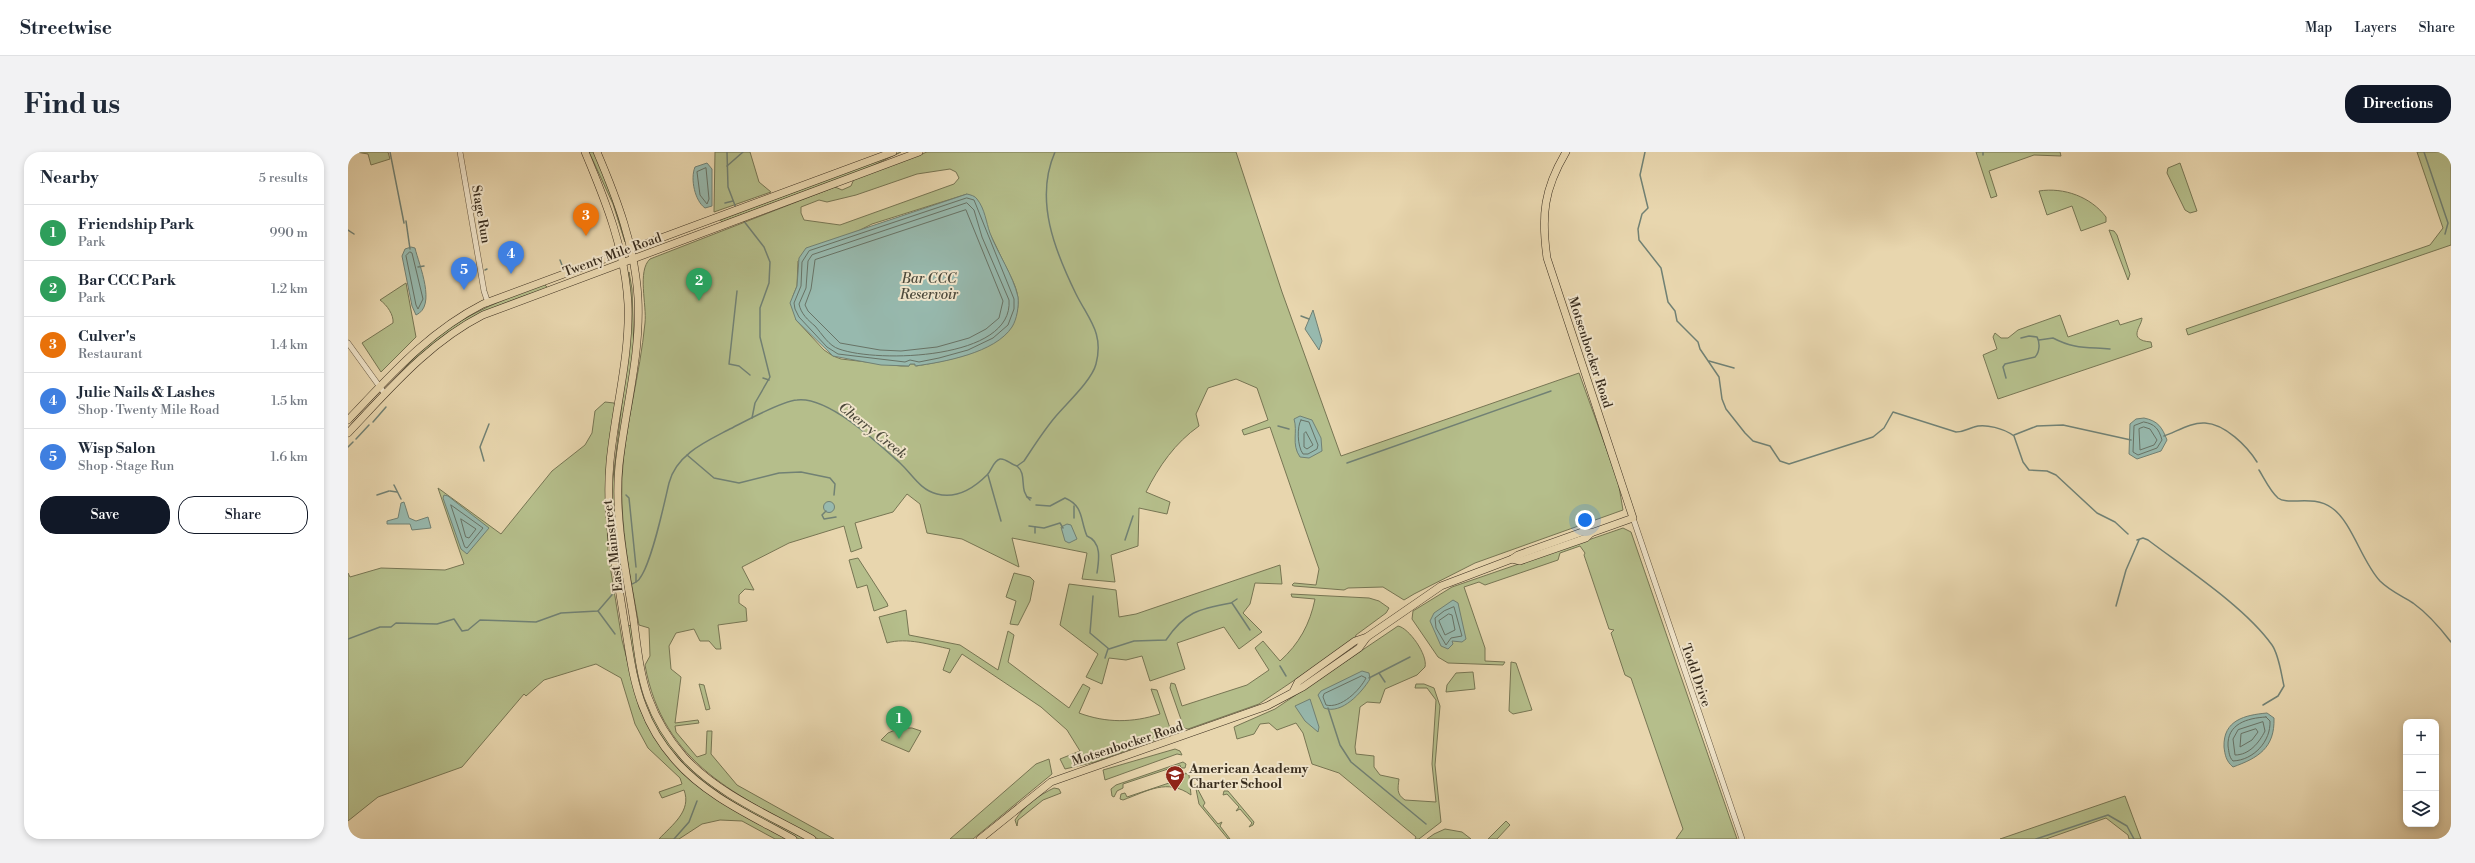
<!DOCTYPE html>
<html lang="en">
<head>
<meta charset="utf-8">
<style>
  body { margin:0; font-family:"Libre Bodoni",serif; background:#f2f2f3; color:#1f2937 }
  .controls { position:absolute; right:12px; bottom:12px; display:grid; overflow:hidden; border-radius:8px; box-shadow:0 2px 6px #0003 }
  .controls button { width:36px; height:36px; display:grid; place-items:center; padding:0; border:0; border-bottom:1px solid #e0e1e3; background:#fff; color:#1f2937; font:20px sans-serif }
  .you { position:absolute; left:1237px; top:368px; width:14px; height:14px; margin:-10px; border:3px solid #fff; border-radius:50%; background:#1a73e8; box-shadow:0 0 0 6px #1a73e833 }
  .badge { display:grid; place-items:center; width:26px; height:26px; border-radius:50%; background:#111827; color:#fff; font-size:13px; font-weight:700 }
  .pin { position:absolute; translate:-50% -33px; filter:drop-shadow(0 1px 2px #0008) }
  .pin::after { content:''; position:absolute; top:21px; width:14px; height:12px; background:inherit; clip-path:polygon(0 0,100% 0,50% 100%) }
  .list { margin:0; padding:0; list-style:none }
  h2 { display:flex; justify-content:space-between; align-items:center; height:52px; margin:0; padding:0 16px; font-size:17px }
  h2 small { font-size:13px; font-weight:400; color:#747a83 }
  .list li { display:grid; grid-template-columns:26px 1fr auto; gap:12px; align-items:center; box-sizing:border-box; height:56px; padding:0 16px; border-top:1px solid #e0e1e3 }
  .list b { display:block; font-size:15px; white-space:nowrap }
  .list p { margin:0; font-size:13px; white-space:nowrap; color:#747a83 }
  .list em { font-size:13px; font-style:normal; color:#747a83 }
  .actions { display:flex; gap:8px; padding:12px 16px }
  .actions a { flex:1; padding:9px 0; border:1px solid #111827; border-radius:16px; text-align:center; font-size:14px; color:#111827 }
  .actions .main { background:#111827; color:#fff }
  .icon { flex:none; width:22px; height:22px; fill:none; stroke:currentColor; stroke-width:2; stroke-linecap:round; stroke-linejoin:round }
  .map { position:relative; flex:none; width:2103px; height:687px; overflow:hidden; border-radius:16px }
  header { display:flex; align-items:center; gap:24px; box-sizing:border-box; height:56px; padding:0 20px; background:#fff; border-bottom:1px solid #e0e1e3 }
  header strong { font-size:19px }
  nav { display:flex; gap:22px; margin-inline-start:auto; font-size:14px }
  .intro { display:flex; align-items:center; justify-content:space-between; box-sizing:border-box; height:96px; padding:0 24px }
  h1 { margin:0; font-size:28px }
  .button { padding:10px 18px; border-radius:16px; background:#111827; color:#fff; font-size:14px; font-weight:700 }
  main { display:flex; gap:24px; padding:0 24px }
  aside { flex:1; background:#fff; border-radius:16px; box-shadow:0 2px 6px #0003 }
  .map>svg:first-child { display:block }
  .green { fill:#b5be8b; stroke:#777654; fill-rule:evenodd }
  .water { fill:#97b9ae; stroke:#718174 }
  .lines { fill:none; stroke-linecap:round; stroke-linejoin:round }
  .shore { stroke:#687366; stroke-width:1 }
  .stream { stroke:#718174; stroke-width:1.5 }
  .minor-casing { stroke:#655742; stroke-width:6 }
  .major-casing { stroke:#392d1e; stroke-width:8 }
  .minor { stroke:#f0e4ca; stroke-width:5 }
  .major { stroke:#e8d6ae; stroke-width:7 }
  .labels { text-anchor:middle; stroke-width:4; stroke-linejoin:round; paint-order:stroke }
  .street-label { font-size:13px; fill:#392d1e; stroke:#f0e4ca }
  .poi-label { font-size:13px; font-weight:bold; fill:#392d1e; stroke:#f0e4ca; text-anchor:start }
  .water-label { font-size:14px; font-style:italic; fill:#4c493b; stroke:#f0e4ca }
</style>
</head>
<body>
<header>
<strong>Streetwise</strong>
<nav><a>Map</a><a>Layers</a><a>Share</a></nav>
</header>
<div class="intro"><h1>Find us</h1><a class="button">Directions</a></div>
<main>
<aside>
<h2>Nearby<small>5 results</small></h2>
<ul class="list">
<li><span class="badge" style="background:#2e9e5b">1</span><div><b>Friendship Park</b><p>Park</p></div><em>990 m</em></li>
<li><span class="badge" style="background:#2e9e5b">2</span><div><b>Bar CCC Park</b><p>Park</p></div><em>1.2 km</em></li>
<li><span class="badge" style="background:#e8710a">3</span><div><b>Culver's</b><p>Restaurant</p></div><em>1.4 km</em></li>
<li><span class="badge" style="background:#3f7fe0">4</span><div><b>Julie Nails &amp; Lashes</b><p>Shop · Twenty Mile Road</p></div><em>1.5 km</em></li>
<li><span class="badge" style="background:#3f7fe0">5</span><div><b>Wisp Salon</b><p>Shop · Stage Run</p></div><em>1.6 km</em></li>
</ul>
<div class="actions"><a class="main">Save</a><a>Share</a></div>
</aside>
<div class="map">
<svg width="2103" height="687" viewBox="0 0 2103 687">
  <rect width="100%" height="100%" fill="#e8d6ae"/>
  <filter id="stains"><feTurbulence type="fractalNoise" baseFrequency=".005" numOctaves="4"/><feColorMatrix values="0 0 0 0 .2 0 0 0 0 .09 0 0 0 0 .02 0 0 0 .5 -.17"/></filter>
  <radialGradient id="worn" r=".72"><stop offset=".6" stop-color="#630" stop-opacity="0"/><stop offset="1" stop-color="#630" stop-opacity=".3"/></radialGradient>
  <g class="green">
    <path d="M8,0h32l2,7 -19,6 -3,-11z"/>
    <path d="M241,0h5l16,38 15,52 -12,-38z"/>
    <path d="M367,0h35l9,30 12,10 -57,20z"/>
    <path d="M553,0l-29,14 -150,56 -2,-2z"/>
    <path d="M579,0h309l46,140 59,164 238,-83 39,108 5,29 -148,53 -61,31 -10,6 -21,-13 -35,1 -4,2 -50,-4 -2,-1 2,-2 22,2 3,-16 -49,-142 -26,8 -2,-5 26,-10 -11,-32 -21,-9 -28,9 -12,26 3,12c-24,17 -40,40 -53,66l24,10 -3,12 -28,-6 -1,38 -27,9 4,27 -33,-3 5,-26 -75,-15 7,29 -57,-28 -35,-6 -7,-29 -13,-10 -14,18 -38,11 7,25 -11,4 -7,-26 -55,17 -47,24 12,23 -9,-1 -6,6v8l7,5 1,13 -29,4 3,24h-5l-7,-8h-9l-6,-12 -18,4 -7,13 2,23 10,8 -6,46 23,-3 1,3 -24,3 1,6 21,25 9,-3 1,-23h5l-1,23 26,31 97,54h-16c-80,-44 -155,-74 -173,-174l5,-9 -1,-28 -10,-3c-9,-49 -19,-99 -17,-148 3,-52 18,-102 23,-154 2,-18 -8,-52 5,-64l185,-72 7,3 9,-4 3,-7zM602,17l6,3 3,6 -5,6 -114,41 -36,-5 -3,-7v-6l18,-7 8,2 29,-7 61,-21zM619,42c14,22 25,43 36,67 6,13 16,28 15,42 -1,46 -67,57 -102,63l-1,-2h-6v2h-8l-60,-7 -8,-3 -9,-6 -28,-30 -3,-24 4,-10 1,-25 74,-37z"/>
    <path d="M1628,0h84l1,4 -27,-1 -45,16 8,25 -6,2z"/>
    <path d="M2069,0h34v93l-263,90 -2,-6 244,-84 13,-17z"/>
    <path d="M1832,11l17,48 -7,2 -5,-3 -18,-37 1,-5z"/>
    <path d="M1691,39c25,-4 52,6 67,26v5l-25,9 -9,-25 -25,9z"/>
    <path d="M1761,78l5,1 3,4 13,39 -2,6z"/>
    <path d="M281,120l3,17 2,61 -15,96 3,122 -3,1 -6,-40 -1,-42 12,-101z"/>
    <path d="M58,131l10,54 -35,35 -19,-29 31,-20c1,-8 -6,-18 -13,-23z"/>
    <path d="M196,132l3,3 -2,2c-41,13 -79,28 -112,55 -14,11 -26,28 -41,38 15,-16 29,-33 46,-46 32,-24 69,-38 106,-52z"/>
    <path d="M1712,163l8,22 50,-17 2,5 22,-7c0,8 -16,22 9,24l1,5 -154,52 -15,-44 14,-6 -4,-12 2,-4 6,5h7l10,-8z"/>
    <path d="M257,250l9,1 1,4 -9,79 2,67 14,87 17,67 7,15 34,48 10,10 32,23 65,36h-12l-33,-18 -22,-1 -18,4 -23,15h-20c13,-14 33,-28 25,-49l-22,8 -3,-6 23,-8 -2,-6 -32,-30 -13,-24 -14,-46 -25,-14 -52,16 -18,16 -2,-2 -62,73 -84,30 -30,24v-248l2,4 31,-9 64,2 19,-6 -26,-76 63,46 51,-63 33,-26 7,-12 3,-22z"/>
    <path d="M1275,376l8,4 106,307h-61l7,-10 -52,-151 -6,-3 -14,-42 3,-3 -5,-1 -25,-74 1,-2 -5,-7 -20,7 -2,7 -73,25 -6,-3 -15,5 21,61v13l20,1 -2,3 -55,-2 -10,-6 -26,-38 1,-8 39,-24z"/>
    <path d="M510,406l29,45 1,3 -14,5 -7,-26 -10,3 -8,-28z"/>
    <path d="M932,413l2,19 -27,-1 -5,21 -7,9 19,19 -23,17 -15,-22 -47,16 8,26 -35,12 -8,-25 -16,4 -17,-2 -7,26 -16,-7 12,-23 -38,-29 9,-41 47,6 3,27 17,-3z"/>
    <path d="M666,421l16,4 4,4 -4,20 -12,24 -8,-1 6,-23 -10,-4z"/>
    <path d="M943,442l78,4 10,3 10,7 -3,5 -30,22 -2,5 -95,64 -71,25 -4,-1 -14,-40 1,-5 4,1 7,22 65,-21 22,-15 -14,-22 8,-7 17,20c19,-17 30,-37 35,-62l-23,-2z"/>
    <path d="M558,458l3,25 51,10 38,25 10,-39 6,4 -6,27 61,46 14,-24 7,4 -11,25c27,10 53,10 81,1l-9,-25 6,1 14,41 -4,5 -72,26 -30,7 -5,-10 20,-8 -13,-21 -26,-23 -79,-53 -12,19 -7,-3 7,-21c-19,-4 -43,-12 -63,-6l-8,-26z"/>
    <path d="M283,473l7,47 7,23 49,76 24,19 87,49h-6c-71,-39 -142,-72 -162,-159 -4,-18 -6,-36 -9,-54z"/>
    <path d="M1050,474c11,2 30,29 27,41l-8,8 -32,14 -5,14 -13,-1 -7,5 -5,40 1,7 18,2v11l6,8 19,4c-1,9 -3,15 6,21l31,2 -4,-38 4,-64 -9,-12h-12l1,-4h8l10,4 6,18 -5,59 6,57 -22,17h-4l1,-2 -77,-64 -27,-9 -9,-31 -7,-10 -19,7 -8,-7 -9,1 -6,10 -17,5 -3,-12 41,-18z"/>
    <path d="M1163,510l5,1 16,47 -19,4 -4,-3z"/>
    <path d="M1125,520l2,17 -29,3 1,-7 9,-12z"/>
    <path d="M351,532l5,1 6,24 -4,1z"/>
    <path d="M552,576h12l9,3 -12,21 -28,-12 7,-7z"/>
    <path d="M827,597l5,2 2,4 -5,-1 -72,26 -2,-10z"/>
    <path d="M701,607l3,15 -79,65h-23l86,-75z"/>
    <path d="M835,610l3,2 -1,4h-4l-1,-3 -57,19v4l-6,3 -3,6 -2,-1 -1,-7 5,-4z"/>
    <path d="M837,621l4,2 2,20c-24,-17 -43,-4 -68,5l-3,-1 1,-5 4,-1 2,4 57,-19z"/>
    <path d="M847,632l10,19 -2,3 15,18 4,-2 -2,4 10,13h-2l-29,-35z"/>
    <path d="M706,636l5,1 2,4 -18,7 -25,20 -1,6 -2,-6c9,-14 24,-25 39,-32z"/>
    <path d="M876,639h4l26,31 -1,3 -4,2 3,-4 -12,-14 -4,2 3,-4 -12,-13 -4,1z"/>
    <path d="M1777,644l16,43h-12l-1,-4 -22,-17 -60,21h-46z"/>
    <path d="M1158,669l4,4 -13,14h-9z"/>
    <path d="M1097,677l17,3 9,7h-44l7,-5z"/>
  </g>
  <g class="water">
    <path d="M359,11l5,6v37l-7,2c-10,-7 -15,-29 -10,-41z"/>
    <path d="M619,42c4,1 8,2 10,5 8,10 9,23 13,34 8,21 23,42 28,64 1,9 -1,22 -6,30 -17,26 -68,35 -97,39v-2h-5l-1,2 -28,-1 -48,-9 -37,-36 -6,-17 7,-17 2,-28 7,-10z"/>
    <path d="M63,95l4,1c4,17 22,58 1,67l-4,-9 -10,-50 3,-7z"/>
    <path d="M965,158l9,31 -3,9 -14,-21z"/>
    <path d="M952,264l12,4 9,18 1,13 -13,7 -9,-1c-9,-13 -2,-25 -6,-38z"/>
    <path d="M1796,266c14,3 18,9 23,22l-6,11 -24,8 -8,-5 1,-30 6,-5z"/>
    <path d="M96,343l4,1 41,32 -22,26 -6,-5 -18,-51z"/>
    <circle cx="481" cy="355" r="5.5"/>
    <path d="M56,350l5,16 7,3 12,-4 3,11 -19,2 -2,-6h-23v-3l11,-3 3,-15z"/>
    <path d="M719,372l4,1 6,14 -8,4 -4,-2 -4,-14z"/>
    <path d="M1105,448l5,3 8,36 -4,3 -10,-1 1,3 -5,5 -7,-3 -11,-25 4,-8z"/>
    <path d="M1014,519l7,2 1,6c-8,13 -28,36 -46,29l-6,-13 3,-4z"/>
    <path d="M962,547l9,28 -1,5 -13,-11 -10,-15z"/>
    <path d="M1919,561l7,5c1,30 -16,40 -41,49 -7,-6 -8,-12 -9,-20 -1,-27 21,-32 43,-34z"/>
  </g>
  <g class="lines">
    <g class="shore">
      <path d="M358,16l3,31 -2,5 -7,-9 -3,-23z"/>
      <path d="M619,46l7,2 40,99v10l-6,16 -15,13 -25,12 -29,8 -20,4 -9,-2 -5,2 -67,-8 -11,-7 -28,-30 -4,-8 -1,-6 7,-17 1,-24 7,-11z"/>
      <path d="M619,51l7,7 8,27 27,63c5,60 -132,63 -170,49 -10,-3 -17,-15 -24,-23 -7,-6 -14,-12 -16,-22l7,-16 2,-27 4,-6z"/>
      <path d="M618,58l37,91 -4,17 -13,11 -17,9 -32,9 -36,4 -21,-1 -40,-7 -32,-32 -3,-6 6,-16 4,-29z"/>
      <path d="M62,100l2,1 11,46 -5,10 -2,-4 -10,-49z"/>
      <path d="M953,268l8,2 9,23 -1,4 -9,5h-5c-6,-8 -6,-28 -2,-34z"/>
      <path d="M1796,270c11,2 15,7 18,18l-5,8 -19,7 -5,-3 1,-26z"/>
      <path d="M1796,275l6,2 7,11 -3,5 -14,5 -1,-21z"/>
      <path d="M958,280l7,13 -6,4 -3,-2v-13z"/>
      <path d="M103,353l32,23 -16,20 -2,-1z"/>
      <path d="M113,367l15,10 -7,9 -3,-1z"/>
      <path d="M1106,455l8,29 -11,2 -5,7 -10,-17 -1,-10 9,-7z"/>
      <path d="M1101,462l3,1 3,15 -10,5 -6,-14z"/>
      <path d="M1014,524l4,2c-6,12 -25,31 -40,27l-3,-8 1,-3z"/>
      <path d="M1918,565l4,4c1,20 -16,39 -37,40 -4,-4 -4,-9 -5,-15 -1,-22 19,-28 38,-29z"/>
      <path d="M1915,570l2,9c-6,12 -16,24 -30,24l-2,-16 5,-9z"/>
      <path d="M1908,577l2,3 -6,8 -12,7 1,-13z"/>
    </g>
    <g class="stream">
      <path d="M42,0l14,71"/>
      <path d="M379,0l1,35 8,21"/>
      <path d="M1297,0l-5,23 8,33 -6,6 -4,15 1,11 22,28 7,34 7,9 2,10 21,21 2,7 19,28 3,22 4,10 19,24 8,8 17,5 10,15 9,3 84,-27 11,-9 9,-16 63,20c8,0 11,-3 18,-5 11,-4 31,2 40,9l9,26 6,8 18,1 9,4 41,38 18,9 13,12"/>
      <path d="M1635,0v3"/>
      <path d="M2076,0l24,71 -3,11"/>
      <path d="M379,14l16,-14"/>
      <path d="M377,51l8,-2"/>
      <path d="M395,68l21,27 6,15 -1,21 -9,25v29l10,40 -15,26 -3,15"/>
      <path d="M58,69l4,28"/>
      <path d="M0,78l6,4"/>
      <path d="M212,108l2,5"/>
      <path d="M214,114l1,2"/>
      <path d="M70,115l6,-1"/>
      <path d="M137,118l2,-1"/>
      <path d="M389,139l-8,73 10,2 11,9"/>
      <path d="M953,164l8,3"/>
      <path d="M1691,188l14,-2c21,11 33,9 57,11"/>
      <path d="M1361,209l25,7"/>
      <path d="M415,226l6,2"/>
      <path d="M1658,226l-3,-11 2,-3 30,-7c5,-5 5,-15 2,-20l-8,-1 -8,2"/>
      <path d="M25,270l13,-15"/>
      <path d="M930,274l11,3"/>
      <path d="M1666,283l23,-9 26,-1 68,15"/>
      <path d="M1816,284c12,-4 27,-14 41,-13 20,1 42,23 52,39"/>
      <path d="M8,287l13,-14"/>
      <path d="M0,295l5,-5"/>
      <path d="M339,303l27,23 25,5 40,-10 22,-1 29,6 5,6 -1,11"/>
      <path d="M136,309l-4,-14 9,-23"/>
      <path d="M999,311l204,-72"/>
      <path d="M669,314c11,9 1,24 13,34"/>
      <path d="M1911,318c5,8 11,21 19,28 10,8 35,-4 54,10 20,14 30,54 48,73 10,10 22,15 33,22 14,10 28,26 38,39"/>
      <path d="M640,323l13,46"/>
      <path d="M46,333l7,14"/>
      <path d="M42,339l7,1"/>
      <path d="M29,343l12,-4"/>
      <path d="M278,343l3,3 7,69"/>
      <path d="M679,345l4,1"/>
      <path d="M688,353l14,1 15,-8c19,8 15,22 22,38 15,6 12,24 10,37"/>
      <path d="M478,359l-4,4 2,4 12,-2"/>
      <path d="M726,366v-12"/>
      <path d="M681,374l15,2 16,-5 3,5"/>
      <path d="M687,381v-6"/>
      <path d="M777,388l8,-24"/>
      <path d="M1789,388l6,-2 5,2c37,28 97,67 124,105 7,10 9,28 12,41l-6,10 -15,9"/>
      <path d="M288,430v-8"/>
      <path d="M282,433c4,-2 8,-3 10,-7 12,-16 24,-74 29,-95 7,-28 36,-41 59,-53 16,-8 53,-29 69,-30 31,-4 81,43 103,63 12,11 20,27 37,31 19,5 36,-5 50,-19 5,-5 6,-14 13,-16 6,-1 11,6 17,7l7,-5c10,-15 20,-31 32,-45 11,-13 36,-36 40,-52 8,-31 -7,-44 -20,-70 -21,-43 -42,-94 -21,-142"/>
      <path d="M745,444l-3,37 19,16 25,-8 32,-1c19,-28 32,-31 65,-37l6,-4"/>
      <path d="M884,451l18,27"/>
      <path d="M1768,454l10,-36 13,-30"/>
      <path d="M250,459l17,23"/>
      <path d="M0,487l32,-12h11l5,-4 41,1 17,-5 8,12 6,-1 12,-10 56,2 25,-9 37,-2 19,-22"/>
      <path d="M757,506l3,-9"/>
      <path d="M932,514l6,10"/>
      <path d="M1031,521l6,9"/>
      <path d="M1021,526l41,-21"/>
      <path d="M980,556l12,37 11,17 75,62"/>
      <path d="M326,687l15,-17 8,-21"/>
      <path d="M1688,687l72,-24 19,11 7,13"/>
    </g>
    <g class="minor-casing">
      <g id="minor">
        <path d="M112,0l24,139 4,12"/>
        <path d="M0,191l37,51"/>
        <path d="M1285,366l109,321"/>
      </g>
    </g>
    <g class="major-casing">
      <g id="major">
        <path d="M237,0c21,50 40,97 43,152 2,53 -13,105 -18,158 -5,54 6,105 14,158 5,29 8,59 19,87 7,19 18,37 32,53 31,36 77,56 118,79"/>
        <path d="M249,0c20,47 38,94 41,146 3,57 -13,111 -19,167 -5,51 6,101 14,151 4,27 6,55 15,81 8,22 20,42 36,60 34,37 85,58 128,82"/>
        <path d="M0,268c42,-44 80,-88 135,-116l410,-152"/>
        <path d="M0,281c41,-43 80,-90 135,-118l436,-163"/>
        <path d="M1164,407l8,2 66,-23 5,-5"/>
        <path d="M946,538l4,-8 57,-41 12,-4 74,-51 71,-27 6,-4 64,-23 9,1 42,-15 -86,-260c-6,-43 -3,-69 19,-106"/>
        <path d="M632,687l71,-57 216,-76 36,-19 56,-39 8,-11"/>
      </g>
    </g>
    <use href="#minor" class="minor"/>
    <use href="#major" class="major"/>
  </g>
  <defs>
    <g id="school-pin" transform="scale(1)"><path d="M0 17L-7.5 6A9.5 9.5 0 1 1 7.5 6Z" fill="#8f2418" stroke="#f0e4ca"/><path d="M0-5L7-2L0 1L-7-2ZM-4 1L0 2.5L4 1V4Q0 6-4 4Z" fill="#fff"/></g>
  </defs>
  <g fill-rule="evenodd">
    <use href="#school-pin" x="827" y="623"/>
  </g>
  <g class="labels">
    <g class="street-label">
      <text transform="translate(134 62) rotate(80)" y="5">Stage Run</text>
      <text transform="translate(264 102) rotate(-20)" y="5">Twenty Mile Road</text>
      <text transform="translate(1243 200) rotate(72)" y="5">Motsenbocker Road</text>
      <text transform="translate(264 394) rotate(-97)" y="5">East Mainstreet</text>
      <text transform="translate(1349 523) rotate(71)" y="5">Todd Drive</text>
      <text transform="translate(779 591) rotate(-18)" y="5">Motsenbocker Road</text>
    </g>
    <g class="poi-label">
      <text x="841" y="621">American Academy<tspan x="841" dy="15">Charter School</tspan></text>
    </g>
    <g class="water-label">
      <text x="581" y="131">Bar CCC<tspan x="581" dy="16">Reservoir</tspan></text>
      <text transform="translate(525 278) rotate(38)" y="5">Cherry Creek</text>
    </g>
  </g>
  <rect width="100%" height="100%" filter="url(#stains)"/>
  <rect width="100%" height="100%" fill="url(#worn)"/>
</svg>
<div class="controls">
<button>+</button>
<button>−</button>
<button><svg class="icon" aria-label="layers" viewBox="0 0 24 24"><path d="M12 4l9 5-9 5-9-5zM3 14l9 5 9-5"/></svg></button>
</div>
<div class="you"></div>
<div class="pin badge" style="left:551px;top:587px;background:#2e9e5b">1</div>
<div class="pin badge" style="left:351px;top:149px;background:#2e9e5b">2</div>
<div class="pin badge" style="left:238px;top:84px;background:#e8710a">3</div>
<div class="pin badge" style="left:163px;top:122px;background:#3f7fe0">4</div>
<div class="pin badge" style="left:116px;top:138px;background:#3f7fe0">5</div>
</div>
</main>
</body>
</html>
